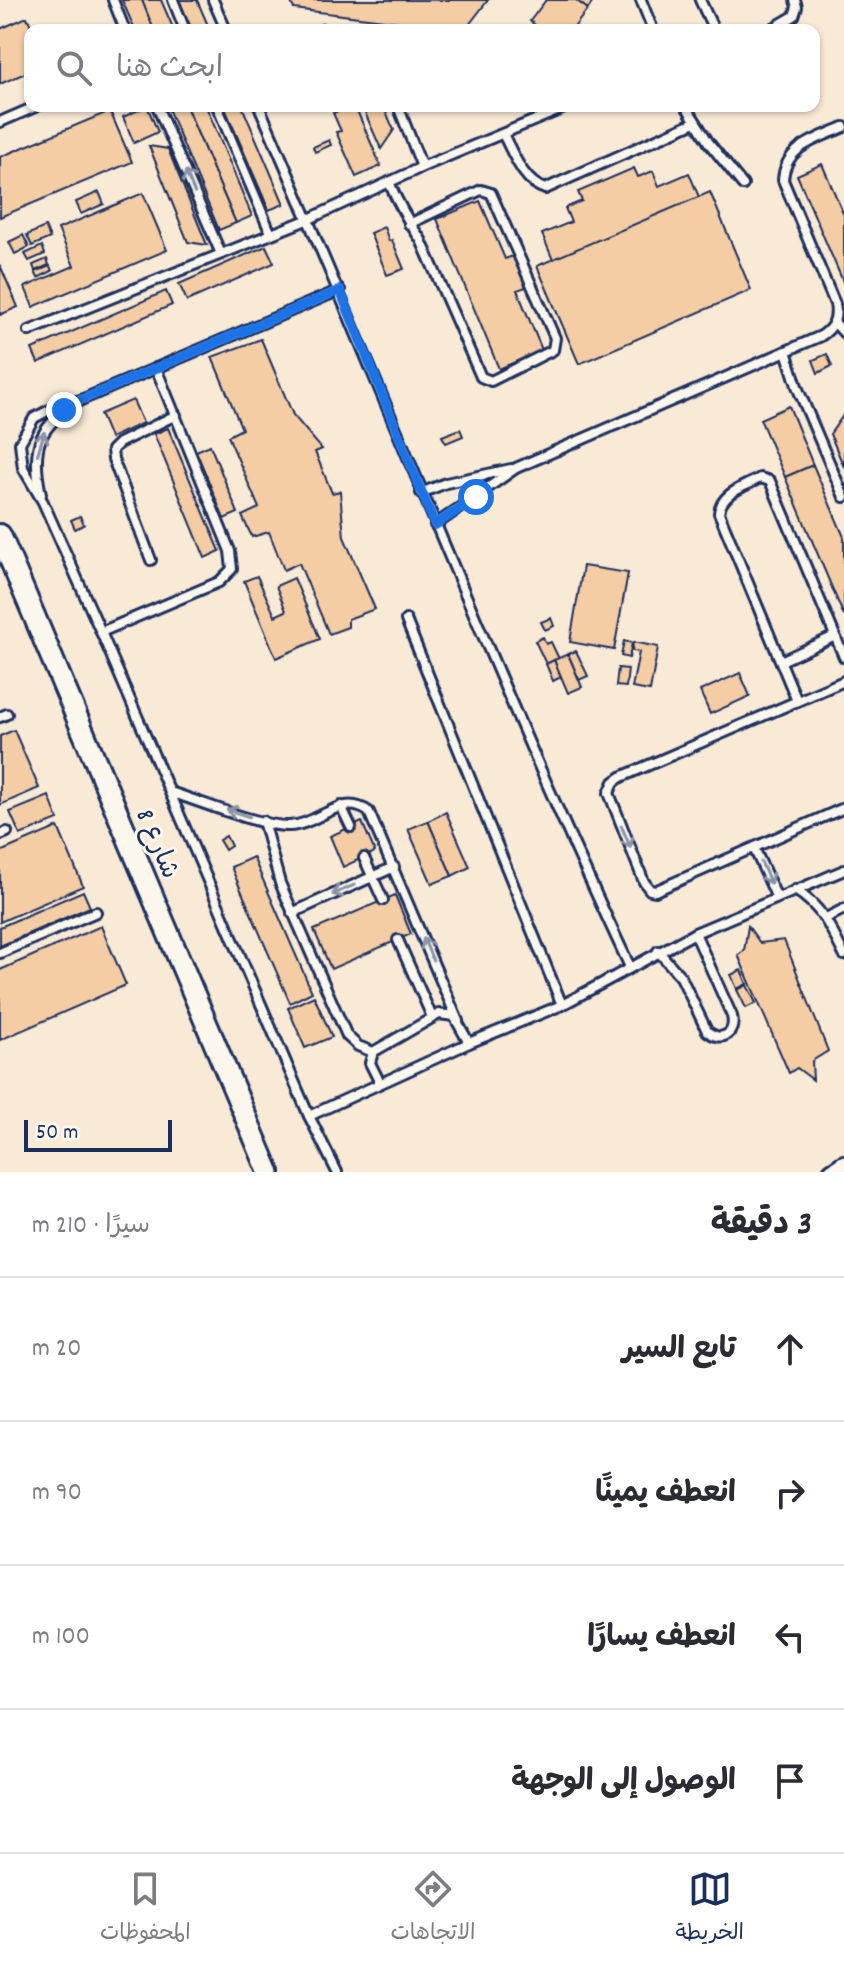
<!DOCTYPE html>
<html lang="ar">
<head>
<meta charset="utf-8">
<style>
  body { margin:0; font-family:Dekko,"Playpen Sans Arabic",sans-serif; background:#f7f7f7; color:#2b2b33; direction:rtl }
  .scale { position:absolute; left:24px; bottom:20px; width:148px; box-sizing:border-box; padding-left:8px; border:4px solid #1b2f5e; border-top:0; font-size:22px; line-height:28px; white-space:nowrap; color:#1b2f5e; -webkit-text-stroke:6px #fbf7ec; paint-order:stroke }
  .stop { position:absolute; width:24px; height:24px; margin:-18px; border:6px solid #1a73e8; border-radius:50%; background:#fff }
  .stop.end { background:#1a73e8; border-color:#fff; box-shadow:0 2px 8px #0008 }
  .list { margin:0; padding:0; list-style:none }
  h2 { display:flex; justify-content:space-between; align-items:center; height:104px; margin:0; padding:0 32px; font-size:34px }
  h2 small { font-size:26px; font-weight:400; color:#7c7c81 }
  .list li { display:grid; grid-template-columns:52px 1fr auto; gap:24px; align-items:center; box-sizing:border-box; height:144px; padding:0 32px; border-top:2px solid #e1e1e2 }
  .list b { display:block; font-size:30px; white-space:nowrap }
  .list em { font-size:26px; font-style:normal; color:#7c7c81 }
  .icon { flex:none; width:44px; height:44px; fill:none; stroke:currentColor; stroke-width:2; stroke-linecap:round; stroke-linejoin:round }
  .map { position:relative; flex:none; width:844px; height:1172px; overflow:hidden; direction:ltr }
  .search { position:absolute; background:#fff; box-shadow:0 2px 6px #0004; left:24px; right:24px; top:24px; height:88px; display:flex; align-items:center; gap:20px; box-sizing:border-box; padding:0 28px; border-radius:16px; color:#7c7c81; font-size:30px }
  .sheet { height:680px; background:#fff }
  nav { display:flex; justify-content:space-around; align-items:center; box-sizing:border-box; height:112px; border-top:2px solid #e1e1e2; background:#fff; font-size:22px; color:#7c7c81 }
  nav a { display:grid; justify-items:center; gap:4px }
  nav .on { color:#1b2f5e }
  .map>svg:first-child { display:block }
  .building { fill:#f4cda4; stroke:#1b2f5e; stroke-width:2 }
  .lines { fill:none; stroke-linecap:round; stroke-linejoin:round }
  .service-casing { stroke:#1b2f5e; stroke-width:14 }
  .minor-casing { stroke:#1b2f5e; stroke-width:22 }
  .tertiary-casing { stroke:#1b2f5e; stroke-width:26 }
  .service { stroke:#fbf7ec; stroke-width:8 }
  .minor { stroke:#fbf7ec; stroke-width:16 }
  .tertiary { stroke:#fbf7ec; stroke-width:20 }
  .oneway { stroke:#8b93a5 }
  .route { stroke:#1a73e8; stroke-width:10 }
  .labels { text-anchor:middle; stroke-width:6; stroke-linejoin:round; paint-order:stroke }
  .street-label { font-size:26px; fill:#1b2f5e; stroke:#fbf7ec }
</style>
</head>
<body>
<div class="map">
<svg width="844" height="1172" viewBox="0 0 844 1172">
  <rect width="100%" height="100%" fill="#f9ead6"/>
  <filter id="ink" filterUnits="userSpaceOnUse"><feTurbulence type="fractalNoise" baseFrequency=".0125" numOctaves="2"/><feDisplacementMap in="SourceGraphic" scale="16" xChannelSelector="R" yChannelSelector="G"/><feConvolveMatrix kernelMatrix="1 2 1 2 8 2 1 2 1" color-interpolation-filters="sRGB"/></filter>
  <g filter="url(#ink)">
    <g class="building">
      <path d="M122,0h20l12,30h-19z"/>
      <path d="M142,0h19l13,30h-20z"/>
      <path d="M179,0h18l13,30h-18z"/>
      <path d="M290,0h198l-23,30 -171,-21z"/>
      <path d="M546,0h30l12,9 -16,21h-31l-11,-9z"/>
      <path d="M576,0h18l-6,9z"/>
      <path d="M27,17l6,13h-3v41l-30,13v-55z"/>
      <path d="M323,23l3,7h-19z"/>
      <path d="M147,106l11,26 -24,11 -11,-26z"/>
      <path d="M167,106h19l50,117 -17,7z"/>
      <path d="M186,106h20l46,110 -16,7z"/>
      <path d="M224,106h18l42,98 -15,6z"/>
      <path d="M350,106h5l26,60 -25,11 -20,-45 5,-1 -8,-18z"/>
      <path d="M362,106h21l11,24 -13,19z"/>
      <path d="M110,111l22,51 -132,55v-60z"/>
      <path d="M329,140l2,5 -16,7 -2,-5z"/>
      <path d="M149,146l19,3 39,96 -19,-3z"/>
      <path d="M822,164l22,51v69l-47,-109z"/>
      <path d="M634,168l4,9 15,-6 6,15 30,-13 10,24 -146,63 -11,-26 29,-12 -6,-14 17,-7 -4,-9z"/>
      <path d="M99,192l5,12 -23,10 -5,-12z"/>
      <path d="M710,192l41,98 -172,74 -42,-98z"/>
      <path d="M143,193l24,57 -134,57 -8,-20 49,-21 -16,-37z"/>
      <path d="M480,201l25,58 8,-3 13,31 -9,3 25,60 -43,19 -62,-150z"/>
      <path d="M45,227l5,11 -18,8 -5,-11z"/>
      <path d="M384,227l5,14 3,-1 12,29 -17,6 -17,-42z"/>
      <path d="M23,235l6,12 -14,7 -6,-12z"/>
      <path d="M42,246l3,8 -16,7 -4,-7z"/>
      <path d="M266,246l8,17 -87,38 -8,-17z"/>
      <path d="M47,259l2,6 -14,6 -2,-6z"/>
      <path d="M0,265l18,42 -18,8z"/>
      <path d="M50,266l2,5 -14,7 -3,-6z"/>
      <path d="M166,291l6,14 -134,58 -6,-14z"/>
      <path d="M261,339l32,76 29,34 -7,3 17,41 8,-2 4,46 31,72 -27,10v8l-19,7 -30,-71 -15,7 -15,-38 -17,5 -10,-21 17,-8 -31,-72 14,-7 -30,-72z"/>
      <path d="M827,354l5,12 -14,7 -5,-13z"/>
      <path d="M133,400l10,23 -33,15 -10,-24z"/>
      <path d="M789,406l24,59 -28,12 -25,-58z"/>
      <path d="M844,414v53l-14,-33z"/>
      <path d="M168,428l52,123 -15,7 -51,-124z"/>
      <path d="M460,429l3,7 -17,7 -4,-7z"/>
      <path d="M210,445l28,68 -14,6 -28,-68z"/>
      <path d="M813,465l31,72v79l-59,-139z"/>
      <path d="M80,516l4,9 -9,4 -4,-9z"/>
      <path d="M583,566l45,7 -14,77 -44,-8z"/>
      <path d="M257,576l18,40 11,-5 -10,-25 18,-8 26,61 -44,19 -32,-77z"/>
      <path d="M551,618l3,8 -9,4 -4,-8z"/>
      <path d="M543,637l3,7 5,-2 8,17 -13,5 -11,-23z"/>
      <path d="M624,641l8,2 -3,15 -8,-2z"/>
      <path d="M633,642l25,5 -8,44 -18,-3 7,-36 -7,-1z"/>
      <path d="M576,651l12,25 -9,4 -11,-26z"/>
      <path d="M568,654l14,33 -14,6 -14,-33z"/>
      <path d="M554,660l7,17 -8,4 -7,-17z"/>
      <path d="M618,668l10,1 -2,18 -10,-1z"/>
      <path d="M740,673l10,23 -40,18 -10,-23z"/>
      <path d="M14,730l25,58 -39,17v-69z"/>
      <path d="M49,796l9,24 -38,15 -10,-23z"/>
      <path d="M446,812l24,55 -18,9 -24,-55z"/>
      <path d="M428,821l24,55 -20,8 -24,-55z"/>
      <path d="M362,822l13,30 -32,15 -13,-31z"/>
      <path d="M58,827l25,59 -83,36v-70z"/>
      <path d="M226,836l5,10 -6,4 -6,-10z"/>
      <path d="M253,857l59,135 -22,11 -59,-136z"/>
      <path d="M83,891l7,16 -90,39v-19z"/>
      <path d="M395,895l16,39 -80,35 -17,-39z"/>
      <path d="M101,926l25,59 -126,55v-70z"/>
      <path d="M748,926l12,17 24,-3 44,111 -16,10 1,19 -16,-12 -8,5 -51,-118 6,-4z"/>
      <path d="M741,970l6,14 -10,5 -6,-14z"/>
      <path d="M747,985l9,18 -10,5 -9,-18z"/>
      <path d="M314,996l18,41 -27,11 -17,-40z"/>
    </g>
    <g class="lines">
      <g class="service-casing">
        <g id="service">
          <path d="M113,0l12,30"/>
          <path d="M173,0l12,30"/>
          <path d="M213,0l13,30"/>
          <path d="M641,0l12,30"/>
          <path d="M700,0l14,30"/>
          <path d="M770,30l24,-14 3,-9 -2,-7"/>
          <path d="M157,106l64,148"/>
          <path d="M217,106l54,128"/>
          <path d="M259,106c125,286 238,578 371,861"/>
          <path d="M398,106l24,61"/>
          <path d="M686,106l23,37 34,42"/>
          <path d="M0,122l37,-16"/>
          <path d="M503,134c10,19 20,48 42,55l150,-67"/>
          <path d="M389,182c9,22 19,39 32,58l60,137 10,4 62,-31 2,-12 -64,-145 -10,-3 -72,34"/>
          <path d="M834,322l10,11"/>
          <path d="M29,331l280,-112 113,-52 147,-61"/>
          <path d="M786,351l12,38 46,108"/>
          <path d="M81,400l-22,5 -25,13 -14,25 3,25 20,34 58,130 208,484 28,56"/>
          <path d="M421,493l25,-10 65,-14"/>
          <path d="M41,494c-11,-48 -2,-69 40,-94l259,-110"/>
          <path d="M435,525l81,-57 305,-132c12,-8 17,-17 14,-32l-52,-124c2,-34 34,-41 61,-53"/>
          <path d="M151,560l-38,-101 -1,-9 7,-7 57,-28"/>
          <path d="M406,620l156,385"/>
          <path d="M101,632l118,-50 13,-13 -2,-18 -74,-183"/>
          <path d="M781,661l54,-25"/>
          <path d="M844,681l-223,96 -7,5 -5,11 35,89 6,8 5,1 189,-83"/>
          <path d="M797,701l-78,-188c2,-20 25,-26 41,-35l10,3 74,176"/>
          <path d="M0,717l7,-3"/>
          <path d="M170,792c29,9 92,35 119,34 29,-1 52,-34 80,-14l89,209"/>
          <path d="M341,806l10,21"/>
          <path d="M263,821l17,62 67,153 11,10 15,6"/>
          <path d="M0,835l7,-3"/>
          <path d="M754,848l23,50"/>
          <path d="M364,858l19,42"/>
          <path d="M795,890c26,16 36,38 49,65"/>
          <path d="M292,913l102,-46"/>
          <path d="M826,918l18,-9"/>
          <path d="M398,940l34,77"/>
          <path d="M658,951l23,26 26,54c15,12 29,3 25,-15l-37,-83"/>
          <path d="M0,953l96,-41"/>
          <path d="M380,1083l-10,-20 3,-11 66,-38 15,2 15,27"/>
          <path d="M309,1116l160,-73 93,-38 133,-72 149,-63"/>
        </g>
      </g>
      <g class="minor-casing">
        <path id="minor" d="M832,1172l12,-8"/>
      </g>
      <g class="tertiary-casing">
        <path id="tertiary" d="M0,535l269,637"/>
      </g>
      <use href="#service" class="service"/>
      <use href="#minor" class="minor"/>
      <use href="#tertiary" class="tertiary"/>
    </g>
    <defs><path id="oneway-shaft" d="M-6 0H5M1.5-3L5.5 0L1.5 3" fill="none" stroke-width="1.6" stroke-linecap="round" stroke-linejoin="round" transform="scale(2)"/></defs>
    <g class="oneway">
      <use href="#oneway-shaft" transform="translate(190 182) rotate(-113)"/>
      <use href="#oneway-shaft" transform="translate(41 443) rotate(-73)"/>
      <use href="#oneway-shaft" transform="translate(238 813) rotate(-162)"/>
      <use href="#oneway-shaft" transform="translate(626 837) rotate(67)"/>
      <use href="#oneway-shaft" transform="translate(766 873) rotate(66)"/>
      <use href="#oneway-shaft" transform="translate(343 890) rotate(156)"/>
      <use href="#oneway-shaft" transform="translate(428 949) rotate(-113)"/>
    </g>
  </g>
  <g class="lines" filter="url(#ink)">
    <path class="route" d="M64,410l17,-10 259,-110 95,235 41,-28"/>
  </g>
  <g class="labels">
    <g class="street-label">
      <text transform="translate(159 843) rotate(67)" y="9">شارع 8</text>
    </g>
  </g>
</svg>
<div class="scale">50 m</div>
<div class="stop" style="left:476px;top:497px"></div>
<div class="stop end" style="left:64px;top:410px"></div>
<div class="search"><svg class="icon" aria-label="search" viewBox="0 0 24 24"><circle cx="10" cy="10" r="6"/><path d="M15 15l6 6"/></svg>ابحث هنا</div>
</div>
<section class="sheet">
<h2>3 دقيقة<small>سيرًا · 210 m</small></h2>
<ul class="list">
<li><svg class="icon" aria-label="ahead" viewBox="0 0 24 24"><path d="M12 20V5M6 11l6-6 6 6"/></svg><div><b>تابع السير</b></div><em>20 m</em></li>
<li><svg class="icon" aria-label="right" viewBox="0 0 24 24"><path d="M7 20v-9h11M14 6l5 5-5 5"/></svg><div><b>انعطف يمينًا</b></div><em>90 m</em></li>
<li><svg class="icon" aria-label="left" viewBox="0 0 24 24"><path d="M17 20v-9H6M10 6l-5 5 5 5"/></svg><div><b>انعطف يسارًا</b></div><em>100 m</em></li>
<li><svg class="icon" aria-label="arrive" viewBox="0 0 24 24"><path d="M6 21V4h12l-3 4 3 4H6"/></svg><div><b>الوصول إلى الوجهة</b></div></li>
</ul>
</section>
<nav>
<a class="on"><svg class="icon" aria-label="map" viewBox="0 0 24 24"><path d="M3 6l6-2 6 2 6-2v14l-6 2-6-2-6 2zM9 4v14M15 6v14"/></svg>الخريطة</a>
<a><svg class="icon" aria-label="directions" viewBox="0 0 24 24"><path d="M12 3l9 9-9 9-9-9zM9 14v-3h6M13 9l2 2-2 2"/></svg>الاتجاهات</a>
<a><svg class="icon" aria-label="saved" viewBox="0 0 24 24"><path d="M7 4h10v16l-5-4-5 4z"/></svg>المحفوظات</a>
</nav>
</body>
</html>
